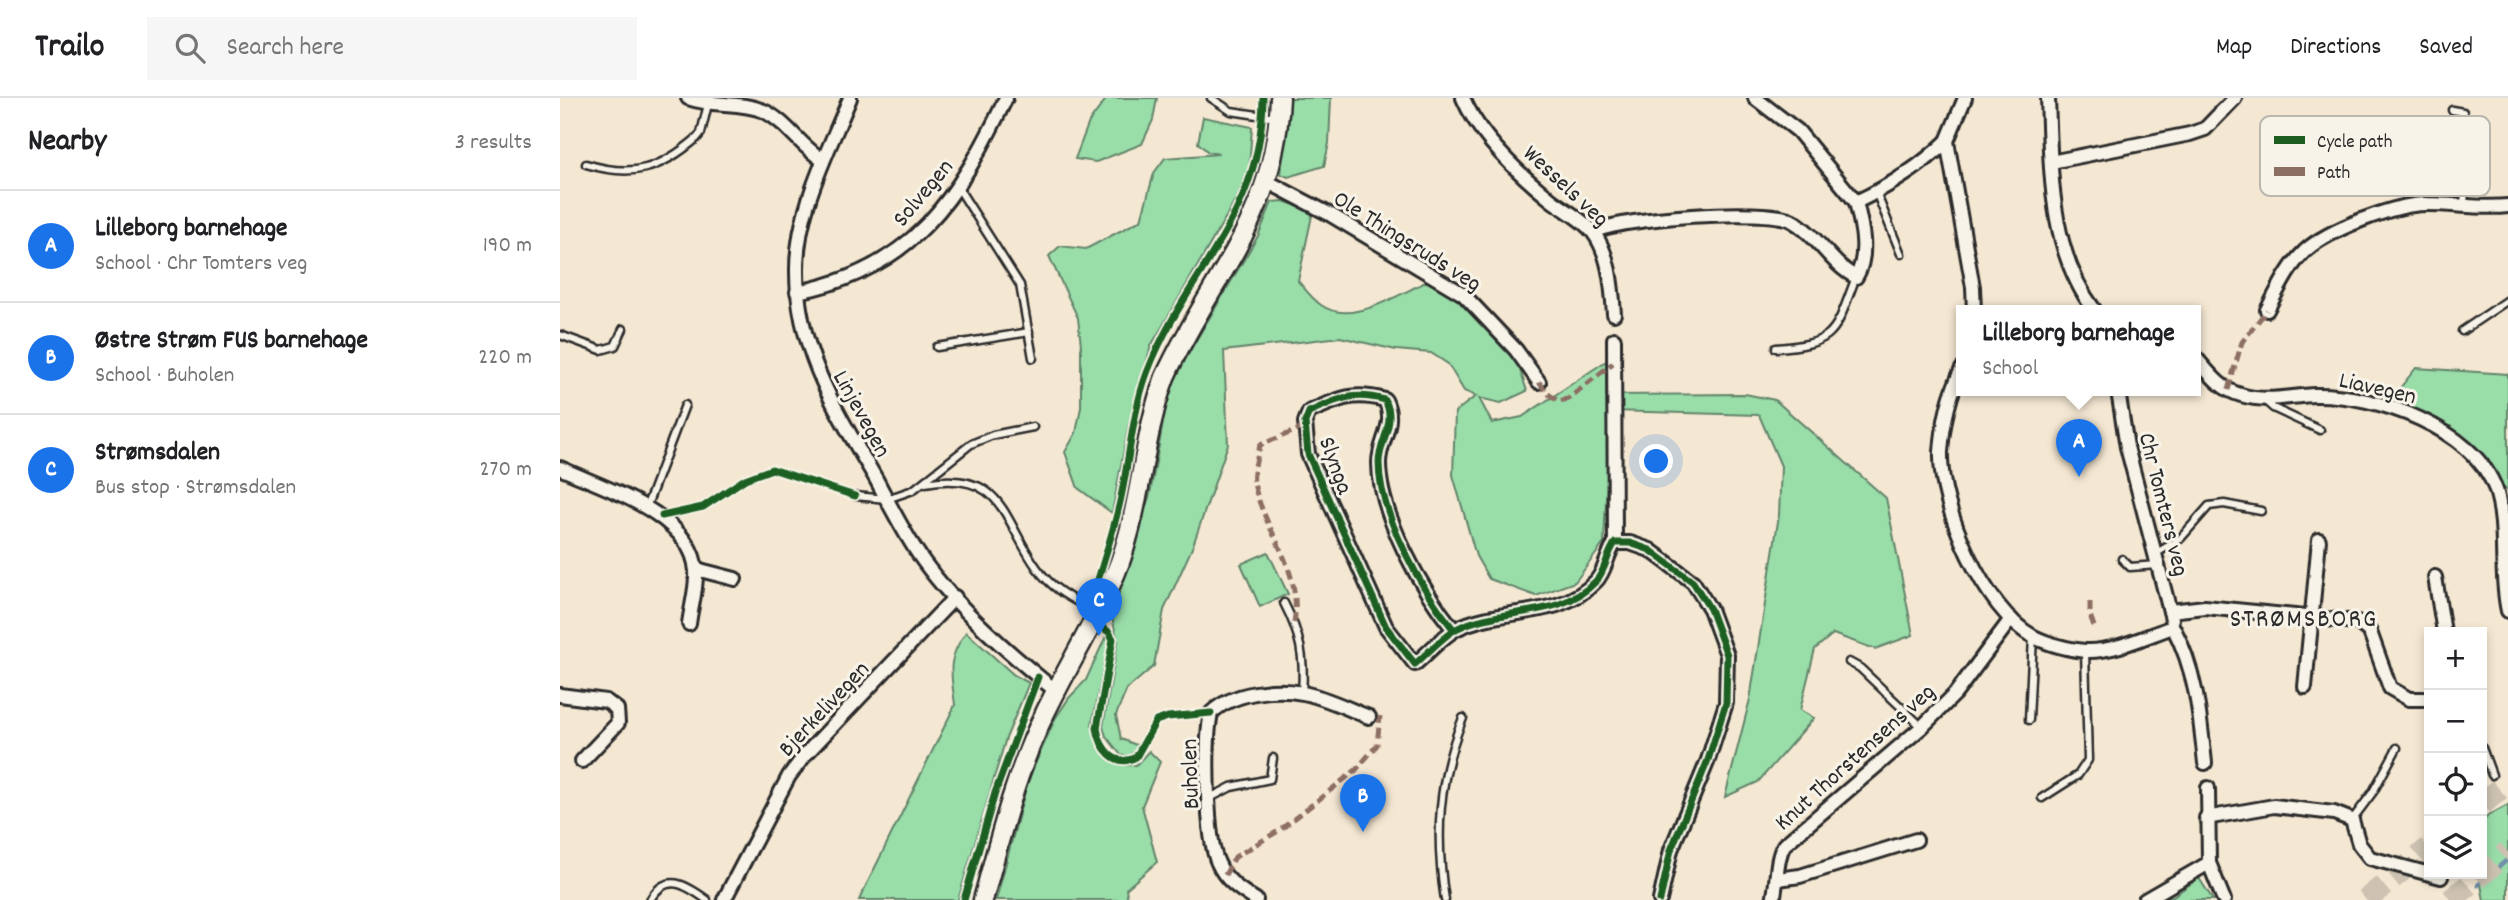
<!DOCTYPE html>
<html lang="en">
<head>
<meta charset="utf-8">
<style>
  body { margin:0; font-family:Dekko,sans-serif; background:#f6f6f6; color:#202124 }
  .controls { position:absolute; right:21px; bottom:21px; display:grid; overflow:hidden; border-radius:0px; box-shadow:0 4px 10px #0003 }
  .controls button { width:63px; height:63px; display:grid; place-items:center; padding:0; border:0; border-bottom:2px solid #e0e0e0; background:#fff; color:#202124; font:35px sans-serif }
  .you { position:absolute; left:1097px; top:364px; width:24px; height:24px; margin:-18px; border:5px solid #fff; border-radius:50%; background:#1a73e8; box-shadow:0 0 0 10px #1a73e833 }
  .badge { display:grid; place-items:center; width:46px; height:46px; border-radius:50%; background:#1a73e8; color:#fff; font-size:23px; font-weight:700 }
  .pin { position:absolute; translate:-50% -58px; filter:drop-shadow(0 2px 4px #0008) }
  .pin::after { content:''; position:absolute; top:37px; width:24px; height:21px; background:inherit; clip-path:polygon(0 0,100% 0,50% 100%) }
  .popup { position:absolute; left:1396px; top:207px; width:245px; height:91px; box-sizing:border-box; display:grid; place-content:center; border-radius:0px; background:#fff; filter:drop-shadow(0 2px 5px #0005); font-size:23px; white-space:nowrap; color:#757577 }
  .popup b { font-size:26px; color:#202124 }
  .popup::after { content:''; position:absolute; left:50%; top:100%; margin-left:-14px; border:14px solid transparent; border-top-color:#fff }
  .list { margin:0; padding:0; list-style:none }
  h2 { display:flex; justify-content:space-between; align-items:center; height:91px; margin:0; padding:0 28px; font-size:30px }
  h2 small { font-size:23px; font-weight:400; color:#757577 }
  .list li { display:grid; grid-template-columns:46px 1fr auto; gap:21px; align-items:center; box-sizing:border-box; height:112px; padding:0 28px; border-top:2px solid #e0e0e0 }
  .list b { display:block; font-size:26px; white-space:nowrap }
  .list p { margin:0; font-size:23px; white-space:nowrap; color:#757577 }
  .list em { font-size:23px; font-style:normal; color:#757577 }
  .icon { flex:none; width:38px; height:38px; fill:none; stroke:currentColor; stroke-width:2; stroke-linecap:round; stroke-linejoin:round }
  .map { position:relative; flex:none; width:1948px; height:802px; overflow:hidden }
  header { display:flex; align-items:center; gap:42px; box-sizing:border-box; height:98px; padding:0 35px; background:#fff; border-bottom:2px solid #e0e0e0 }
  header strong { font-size:33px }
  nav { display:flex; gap:38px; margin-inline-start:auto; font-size:24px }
  .search { width:490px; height:63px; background:#f6f6f6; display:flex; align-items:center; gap:18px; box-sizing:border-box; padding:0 24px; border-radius:0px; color:#757577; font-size:26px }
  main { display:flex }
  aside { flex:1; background:#fff }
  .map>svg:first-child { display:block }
  .green { fill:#99dda9; stroke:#62846a; stroke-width:2 }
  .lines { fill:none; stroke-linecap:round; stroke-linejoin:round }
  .stream { stroke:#708fa8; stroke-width:4.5 }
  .motorway-tunnel { stroke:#cdc2b1; stroke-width:23; stroke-dasharray:23 11; stroke-linecap:butt }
  .service-casing { stroke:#2b2b2b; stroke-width:11 }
  .minor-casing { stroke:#2b2b2b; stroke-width:18 }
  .secondary-casing { stroke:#2b2b2b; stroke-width:23 }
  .service { stroke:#f7f3e8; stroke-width:6 }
  .minor { stroke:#f7f3e8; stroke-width:12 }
  .secondary { stroke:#f7f3e8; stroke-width:18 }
  .quiet { stroke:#8d6e63; stroke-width:5; stroke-dasharray:10 5; stroke-linecap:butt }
  .cycleway-casing { stroke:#f7f3e8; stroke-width:11 }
  .cycleway { stroke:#1b5e20; stroke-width:7 }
  .labels { text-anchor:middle; stroke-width:6; stroke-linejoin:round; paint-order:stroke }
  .street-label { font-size:24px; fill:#2b2b2b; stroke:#f7f3e8 }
  .neighbourhood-label { font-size:26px; letter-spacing:2px; fill:#2b2b2b; stroke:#f7f3e8 }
  .key { fill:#f7f3e8; stroke:#bab7af; stroke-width:2 }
  .key-label { font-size:19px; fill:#2b2b2b }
</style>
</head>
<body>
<header>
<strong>Trailo</strong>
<div class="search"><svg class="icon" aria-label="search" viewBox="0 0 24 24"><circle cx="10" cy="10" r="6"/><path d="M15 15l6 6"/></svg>Search here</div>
<nav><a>Map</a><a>Directions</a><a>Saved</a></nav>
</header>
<main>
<aside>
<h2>Nearby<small>3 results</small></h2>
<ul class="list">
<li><span class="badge">A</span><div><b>Lilleborg barnehage</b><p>School · Chr Tomters veg</p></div><em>190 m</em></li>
<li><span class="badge">B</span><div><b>Østre Strøm FUS barnehage</b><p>School · Buholen</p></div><em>220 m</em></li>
<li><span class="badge">C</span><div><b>Strømsdalen</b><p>Bus stop · Strømsdalen</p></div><em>270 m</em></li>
</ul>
</aside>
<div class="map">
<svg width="1948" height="802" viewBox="0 0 1948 802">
  <rect width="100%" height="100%" fill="#f5e8d3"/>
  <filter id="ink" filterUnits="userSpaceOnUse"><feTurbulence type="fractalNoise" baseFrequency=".0143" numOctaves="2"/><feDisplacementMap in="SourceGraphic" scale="14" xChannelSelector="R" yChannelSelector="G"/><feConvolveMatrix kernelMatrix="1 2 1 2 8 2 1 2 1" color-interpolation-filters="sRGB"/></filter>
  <g filter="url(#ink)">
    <g class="green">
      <path d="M547,0h50l-4,22 -11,24 -46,18 -21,-3 14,-37z"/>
      <path d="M730,0h41l-2,45 -5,23 -36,11 -7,-3z"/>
      <path d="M643,19l49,10 -3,42 -11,27 -87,150 -23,82 -16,85 -34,-25 -13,-36 11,-19 5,-26v-61l-3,-28 -29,-62 11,-10 26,3 55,-29 13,-47 11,-15 54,-4 -11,-2 -10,-9z"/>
      <path d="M723,103l30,10 -15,70c7,8 14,18 23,24 30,22 79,-12 107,-24l28,10 59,64 12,36 -26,12 -22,-5 13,25 30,-6 84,-56v34l139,-1 30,6 111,98 27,137 -38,14 -42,-15 -18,15 -15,61 14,8 -56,64 -33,15 25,-98 29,-184 2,-49 -22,-51 -149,-4 -6,132 -29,39 -39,14 -47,-17 -13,-23 -23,-81 2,-63 21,-16 -12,-5 -16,-27 -17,-11 -35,-3 -56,-13 -116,14 4,93 -36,104 -28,62 -10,56 -27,23 -11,26 5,24 18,7 -9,10 -9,-1 -15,-19 -3,-9 15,-86 -5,-19 1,-22 36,-106 15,-82 8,-28 12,-25 73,-123 14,-34z"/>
      <path d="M1856,270l92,6v115l-6,-1 -19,-25 -90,-57 3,-13z"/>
      <path d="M708,454l20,42 -28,13 -19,-43z"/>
      <path d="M406,534l48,43 15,8 -23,55 -48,162h-99l96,-195c-4,-33 -9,-45 11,-73z"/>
      <path d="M546,538l2,9 -16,79c5,23 17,44 44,41l13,-14 11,11 -18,44 15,56 -31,27 2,11h-132l32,-120 27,-61 14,-21 17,-18z"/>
      <path d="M1948,707v95h-24l-3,-15 1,-63 7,-7z"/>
      <path d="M1639,780l14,22h-54l14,-4z"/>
    </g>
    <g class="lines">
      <path class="stream" d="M1918,787l30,-26"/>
      <g class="motorway-tunnel">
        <path d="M1922,706l26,-22"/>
        <path d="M1806,802l63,-52"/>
        <path d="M1891,802l57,-48"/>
      </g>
      <g class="service-casing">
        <g id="service">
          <path d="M651,0l20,13 46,7"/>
          <path d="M1892,12l11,2 5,33 -4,60"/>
          <path d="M26,66c46,14 74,6 111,-26l4,-5 7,-29"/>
          <path d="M399,91l61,96 13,73"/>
          <path d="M1316,94l25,62"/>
          <path d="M1902,233l46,-31"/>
          <path d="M0,237l41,15 14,-4 8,-17"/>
          <path d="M377,249l92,-15"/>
          <path d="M1216,250c62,-4 59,-17 80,-71"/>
          <path d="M1704,302l9,8 47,22"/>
          <path d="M365,385c79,-14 77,36 112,85 15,21 37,34 61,43"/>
          <path d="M295,398l32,3 26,-9 58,-46 22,-9 40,-8"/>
          <path d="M86,410l39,-103"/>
          <path d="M1595,456l25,-15 29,-33 15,-2 37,7"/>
          <path d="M1562,461l8,8 28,-2"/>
          <path d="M724,505c16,31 21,54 18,89"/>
          <path d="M1289,564l11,6 62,59"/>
          <path d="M1469,622l4,-84"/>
          <path d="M1922,650l10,27"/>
          <path d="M650,700l21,-11 39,-8 3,-21"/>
          <path d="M1482,700l36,-23 10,-15 -3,-109"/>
          <path d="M1792,722l21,-28 24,-44"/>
          <path d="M90,802c16,-28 35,-16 57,0"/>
          <path d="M885,802c-10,-64 -7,-121 18,-182"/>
        </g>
      </g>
      <g class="minor-casing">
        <g id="minor">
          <path d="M128,0c25,9 52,3 76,13 23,11 37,36 59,49"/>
          <path d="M290,0c-22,54 -53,111 -53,171 -1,80 40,143 79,210 15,28 29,57 48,83 35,48 86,92 132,129"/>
          <path d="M903,0c16,38 55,75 87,101 14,11 31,19 43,33 17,22 19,56 21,82"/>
          <path d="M1195,0l43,33 58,71c32,-15 65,-36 91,-61"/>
          <path d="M1405,0l-18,43 26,146 1,24"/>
          <path d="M1488,0c3,73 1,152 47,213"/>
          <path d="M1491,64l139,-28 15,-5 30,-31"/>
          <path d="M708,84l63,33 132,79 53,56 23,32"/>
          <path d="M1033,134c26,-14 172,-25 198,-12 26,14 39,44 65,57 13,-22 6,-51 0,-75"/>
          <path d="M237,194c116,-22 162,-95 209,-194"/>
          <path d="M1707,212c11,-20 21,-43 38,-59 23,-21 92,-48 123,-47 27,0 53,5 80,2"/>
          <path d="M1054,241l1,204"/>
          <path d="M1636,260c13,15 25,32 45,37 26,8 48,1 74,0 60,-1 159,33 181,95 12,40 3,80 12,121"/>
          <path d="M1402,271c-13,26 -19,54 -21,83 -2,54 43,159 93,185 14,7 36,13 52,14 29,1 60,-15 87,-24 23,43 27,89 32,136"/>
          <path d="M1558,293l9,56 45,172"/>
          <path d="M0,370c43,20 132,46 136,103 1,17 -5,36 -7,53"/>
          <path d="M136,471l39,10"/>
          <path d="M1875,479l9,55"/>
          <path d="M1610,513l35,-4 152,15 13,10 20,56 19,11h20"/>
          <path d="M894,532c-32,-39 -75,-116 -75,-167 0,-23 18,-39 6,-63 -32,-9 -47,-1 -76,12l-4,10 3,32 78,173 29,37c12,-10 27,-27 41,-35 44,-23 103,-8 140,-48 9,-9 11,-27 19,-38h15l20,7 43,32 17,27 17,46 -1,48 -18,57 -37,90 -11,50"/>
          <path d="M1745,589l14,-147"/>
          <path d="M0,597l46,6 11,8 1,14 -36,38"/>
          <path d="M1648,690l1,75 15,37"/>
          <path d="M1646,720l68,-12 60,7 18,7 7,24 11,14 71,19"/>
          <path d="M1218,781l22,-3 116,-36"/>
          <path d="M164,802l65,-124 16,-21 150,-158"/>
          <path d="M696,802c-16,-10 -31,-20 -38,-37 -12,-24 -13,-122 -7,-150 21,-20 63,-26 92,-20 22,4 45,16 66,24"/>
          <path d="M1213,802c5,-18 2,-39 11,-55l138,-118 33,-33 56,-75"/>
          <path d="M1585,802l64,-37"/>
        </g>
      </g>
      <g class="secondary-casing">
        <path id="secondary" d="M423,802c16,-58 30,-117 55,-172 25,-56 60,-107 82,-166 22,-62 23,-126 45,-185 47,-103 110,-157 115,-279"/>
      </g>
      <use href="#service" class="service"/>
      <use href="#minor" class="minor"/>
      <use href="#secondary" class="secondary"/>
      <g class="quiet">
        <path d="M979,284l8,11 11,8 10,-2 45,-36"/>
        <path d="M1668,292l14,-48 25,-32"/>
        <path d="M1530,504v13l5,14"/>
        <path d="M734,525c9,-55 -30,-91 -40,-140 -2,-11 4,-27 6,-38l45,-18"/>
        <path d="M665,777l10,-18 45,-27 76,-60 21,-25 3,-29"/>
      </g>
      <g class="cycleway-casing">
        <g id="cycleway">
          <path d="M102,418l41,-9 42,-28 27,-10 83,27"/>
          <path d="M532,502c10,-36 23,-71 30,-108 8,-39 11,-81 25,-119 39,-102 115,-155 116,-275"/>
          <path d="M534,524l15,10 4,7 -16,89c3,20 18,41 39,29l20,-36 12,-4 43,-4"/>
          <path d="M894,532c-32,-39 -75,-116 -75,-167 0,-23 18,-39 6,-63 -32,-9 -47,-1 -76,12l-4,10 3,32 78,173 29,37c12,-10 27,-27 41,-35 44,-23 103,-8 140,-48 9,-9 11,-27 19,-38h15l20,7 43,32 17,27 17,46 -1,48 -18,57 -37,90 -11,50"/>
          <path d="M404,802l31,-107 43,-116"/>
        </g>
      </g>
      <use href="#cycleway" class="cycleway"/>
    </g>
  </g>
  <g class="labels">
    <g class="street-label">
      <text transform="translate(1007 87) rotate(43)" y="8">Wessels veg</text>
      <text transform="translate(362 94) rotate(-50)" y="8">Solvegen</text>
      <text transform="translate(848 142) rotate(32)" y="8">Ole Thingsruds veg</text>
      <text transform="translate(1818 289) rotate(13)" y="8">Liavegen</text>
      <text transform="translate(303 315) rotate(61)" y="8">Linjevegen</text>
      <text transform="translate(777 367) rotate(70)" y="8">Slynga</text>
      <text transform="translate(1605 406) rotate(76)" y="8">Chr Tomters veg</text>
      <text transform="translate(263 610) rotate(-47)" y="8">Bjerkelivegen</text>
      <text transform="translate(1294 658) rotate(-42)" y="8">Knut Thorstensens veg</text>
      <text transform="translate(629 676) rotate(-92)" y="8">Buholen</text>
    </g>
    <g class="neighbourhood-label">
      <text x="1744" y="528">STRØMSBORG</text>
    </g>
  </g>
  <rect x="1700" y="18" width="230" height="80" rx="10" class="key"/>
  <rect x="1714" y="38" width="31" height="8" fill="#1b5e20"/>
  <rect x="1714" y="69" width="31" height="9" fill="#8d6e63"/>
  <g class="key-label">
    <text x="1757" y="49">Cycle path</text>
    <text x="1757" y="80">Path</text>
  </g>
</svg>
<div class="controls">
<button>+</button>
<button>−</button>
<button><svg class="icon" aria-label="locate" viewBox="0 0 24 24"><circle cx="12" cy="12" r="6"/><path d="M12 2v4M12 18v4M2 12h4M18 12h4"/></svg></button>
<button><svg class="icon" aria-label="layers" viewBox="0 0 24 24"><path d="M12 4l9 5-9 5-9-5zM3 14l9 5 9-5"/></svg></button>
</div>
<div class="you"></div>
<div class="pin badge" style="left:1519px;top:379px">A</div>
<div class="popup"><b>Lilleborg barnehage</b>School</div>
<div class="pin badge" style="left:803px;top:734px">B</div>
<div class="pin badge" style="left:539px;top:538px">C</div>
</div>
</main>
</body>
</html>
